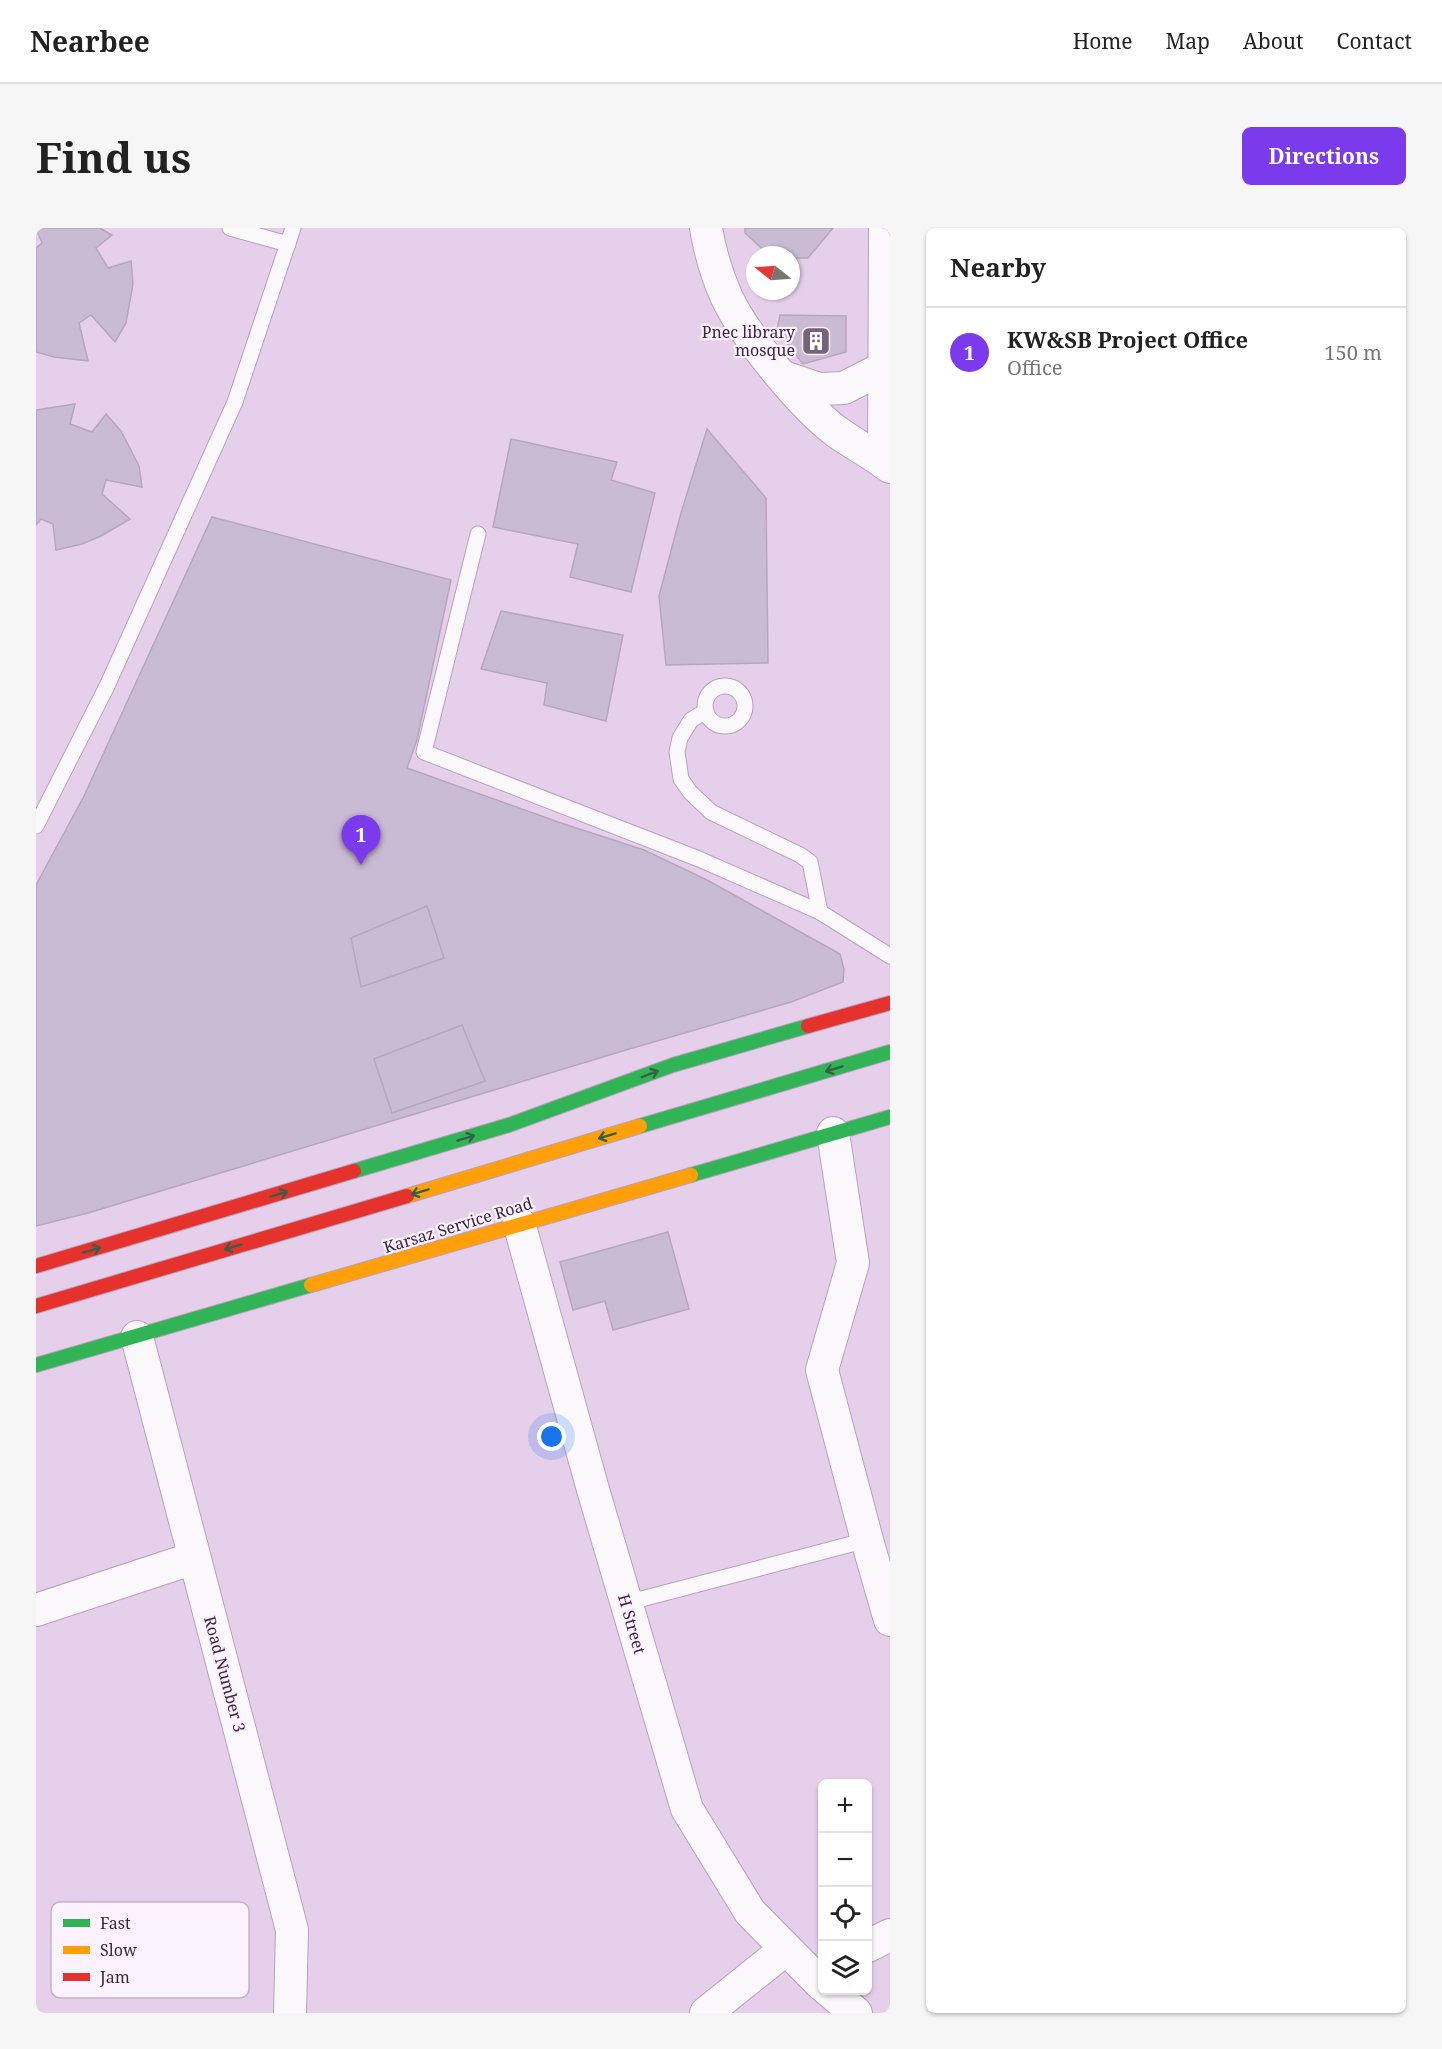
<!DOCTYPE html>
<html lang="en">
<head>
<meta charset="utf-8">
<style>
  body { margin:0; font-family:"Noto Serif",serif; background:#f6f6f6; color:#222 }
  .controls { position:absolute; right:18px; bottom:18px; display:grid; overflow:hidden; border-radius:9px; box-shadow:0 2px 4px #0004 }
  .controls button { width:54px; height:54px; display:grid; place-items:center; padding:0; border:0; border-bottom:2px solid #e0e0e0; background:#fff; color:#222; font:30px sans-serif }
  .compass { position:absolute; left:710px; top:18px; width:54px; height:54px; border-radius:50%; background:#fff; box-shadow:0 2px 4px #0004; rotate:287deg }
  .you { position:absolute; left:516px; top:1209px; width:21px; height:21px; margin:-15px; border:4px solid #fff; border-radius:50%; background:#1a73e8; box-shadow:0 0 0 9px #1a73e833 }
  .badge { display:grid; place-items:center; width:39px; height:39px; border-radius:50%; background:#7c3aed; color:#fff; font-size:20px; font-weight:700 }
  .pin { position:absolute; translate:-50% -50px; filter:drop-shadow(0 2px 3px #0008) }
  .pin::after { content:''; position:absolute; top:32px; width:21px; height:18px; background:inherit; clip-path:polygon(0 0,100% 0,50% 100%) }
  .list { margin:0; padding:0; list-style:none }
  h2 { display:flex; justify-content:space-between; align-items:center; height:78px; margin:0; padding:0 24px; font-size:26px }
  h2 small { font-size:20px; font-weight:400; color:#767676 }
  .list li { display:grid; grid-template-columns:39px 1fr auto; gap:18px; align-items:center; box-sizing:border-box; height:90px; padding:0 24px; border-top:2px solid #e0e0e0 }
  .list b { display:block; font-size:22px; white-space:nowrap }
  .list p { margin:0; font-size:20px; white-space:nowrap; color:#767676 }
  .list em { font-size:20px; font-style:normal; color:#767676 }
  .icon { flex:none; width:33px; height:33px; fill:none; stroke:currentColor; stroke-width:2; stroke-linecap:round; stroke-linejoin:round }
  .map { position:relative; flex:none; width:854px; height:1785px; overflow:hidden; border-radius:9px }
  header { display:flex; align-items:center; gap:36px; box-sizing:border-box; height:84px; padding:0 30px; background:#fff; border-bottom:2px solid #e0e0e0 }
  header strong { font-size:28px }
  nav { display:flex; gap:33px; margin-inline-start:auto; font-size:21px }
  .intro { display:flex; align-items:center; justify-content:space-between; box-sizing:border-box; height:144px; padding:0 36px }
  h1 { margin:0; font-size:42px }
  .button { padding:15px 27px; border-radius:9px; background:#7c3aed; color:#fff; font-size:21px; font-weight:700 }
  main { display:flex; gap:36px; padding:0 36px }
  aside { flex:1; background:#fff; border-radius:9px; box-shadow:0 2px 4px #0004 }
  .map>svg:first-child { display:block }
  .building { fill:#cabbd5; stroke:#b6a6c0; stroke-width:1.5 }
  .lines { fill:none; stroke-linecap:round; stroke-linejoin:round }
  .lane-casing { stroke:#b6a2ba; stroke-width:17 }
  .street-casing { stroke:#b6a2ba; stroke-width:34 }
  .fast-casing { stroke:#b6a2ba; stroke-width:16 }
  .slow-casing { stroke:#b6a2ba; stroke-width:16 }
  .jam-casing { stroke:#b6a2ba; stroke-width:16 }
  .lane { stroke:#fbf8fc; stroke-width:15 }
  .street { stroke:#fbf8fc; stroke-width:32 }
  .fast { stroke:#30b455; stroke-width:14 }
  .slow { stroke:#ff9f0a; stroke-width:14 }
  .jam { stroke:#e5322d; stroke-width:14 }
  .oneway { stroke:#375f48 }
  .labels { text-anchor:middle; stroke-width:4.5; stroke-linejoin:round; paint-order:stroke }
  .poi-label { font-size:16px; fill:#3b2740; stroke:#fcf1fe; text-anchor:end }
  .street-label { font-size:16px; fill:#3b2740; stroke:#fcf1fe }
  .key { fill:#fcf1fe; stroke:#c2b4c5; stroke-width:1.5 }
  .key-label { font-size:16px; fill:#3b2740 }
</style>
</head>
<body>
<header>
<strong>Nearbee</strong>
<nav><a>Home</a><a>Map</a><a>About</a><a>Contact</a></nav>
</header>
<div class="intro"><h1>Find us</h1><a class="button">Directions</a></div>
<main>
<div class="map">
<svg width="854" height="1785" viewBox="0 0 854 1785">
  <rect width="100%" height="100%" fill="#e6cfeb"/>
  <g class="building">
    <path d="M0,0h64l12,7 -16,13 12,20 23,-7 2,23 -7,39 -11,19 -24,-27 -12,8 9,38 -34,-4 -18,-5v-104l6,-5z"/>
    <path d="M709,0h88l-25,30h-17v-3h-22l-24,-22z"/>
    <path d="M744,87l66,1v36l-43,12 -26,-34z"/>
    <path d="M39,176l-5,20 22,8 14,-18 15,17 18,35 3,21 -36,-7 -4,14 28,25 -29,17 -19,8 -26,6 -3,-26 -12,-5 -5,6v-115z"/>
    <path d="M671,201l59,69 2,165 -102,2 -7,-69 22,-83z"/>
    <path d="M475,211l106,23 -6,18 44,13 -24,99 -61,-15 8,-33 -85,-17z"/>
    <path d="M176,289l239,63 -34,160 -10,28 154,55 83,27 63,30 133,74 4,15 -1,13 -52,20 -165,48 -538,163 -52,13v-341l48,-89z"/>
    <path d="M465,383l122,24 -17,86 -62,-16 3,-22 -66,-14z"/>
    <path d="M391,678l17,52 -83,29 -10,-49z"/>
    <path d="M426,797l23,56 -93,32 -18,-54z"/>
    <path d="M632,1004l21,77 -76,21 -8,-29 -32,9 -13,-48z"/>
  </g>
  <g class="lines">
    <g class="lane-casing">
      <g id="lane">
        <path d="M194,0l58,16"/>
        <path d="M442,306l-54,218 275,107 121,53 70,44"/>
        <circle cx="689" cy="478" r="20"/>
        <path d="M670,483l-15,9 -11,18 -3,14 4,27 9,13 21,20 89,43 10,7 10,50"/>
        <path d="M0,598l71,-140 128,-284 58,-174"/>
        <path d="M590,1375l241,-63"/>
      </g>
    </g>
    <g class="street-casing">
      <g id="street">
        <path d="M670,0c4,24 11,48 21,70 18,38 76,109 110,134 17,12 36,22 53,35"/>
        <path d="M747,149l36,12 25,-1 41,-21"/>
        <path d="M848,235l1,-235"/>
        <path d="M797,905l20,130 -31,107 45,170 23,80"/>
        <path d="M483,995l73,263 95,323 63,103 72,73"/>
        <path d="M101,1109l155,593 -2,83"/>
        <path d="M0,1382l158,-52"/>
        <path d="M832,1718l22,-11"/>
        <path d="M792,1762l28,23"/>
        <path d="M670,1785l80,-64"/>
      </g>
    </g>
    <g class="fast-casing">
      <g id="fast">
        <path d="M604,898l250,-74"/>
        <path d="M318,943l155,-46 164,-60 135,-39"/>
        <path d="M655,947l199,-58"/>
        <path d="M0,1137l275,-80"/>
      </g>
    </g>
    <g class="slow-casing">
      <g id="slow">
        <path d="M371,968l233,-70"/>
        <path d="M275,1057l380,-110"/>
      </g>
    </g>
    <g class="jam-casing">
      <g id="jam">
        <path d="M772,798l82,-23"/>
        <path d="M0,1038l318,-95"/>
        <path d="M0,1078l371,-110"/>
      </g>
    </g>
    <use href="#lane" class="lane"/>
    <use href="#street" class="street"/>
    <use href="#fast" class="fast"/>
    <use href="#slow" class="slow"/>
    <use href="#jam" class="jam"/>
  </g>
  <defs><path id="oneway-shaft" d="M-6 0H5M1.5-3L5.5 0L1.5 3" fill="none" stroke-width="1.6" stroke-linecap="round" stroke-linejoin="round" transform="scale(1.5)"/></defs>
  <g class="oneway">
    <use href="#oneway-shaft" transform="translate(798 841) rotate(163)"/>
    <use href="#oneway-shaft" transform="translate(614 846) rotate(-20)"/>
    <use href="#oneway-shaft" transform="translate(571 908) rotate(163)"/>
    <use href="#oneway-shaft" transform="translate(430 910) rotate(-17)"/>
    <use href="#oneway-shaft" transform="translate(384 964) rotate(163)"/>
    <use href="#oneway-shaft" transform="translate(243 966) rotate(-17)"/>
    <use href="#oneway-shaft" transform="translate(197 1019) rotate(163)"/>
    <use href="#oneway-shaft" transform="translate(56 1022) rotate(-17)"/>
  </g>
  <defs>
    <g id="building-square" transform="scale(1.5)"><rect x="-9" y="-9" width="18" height="18" rx="4" fill="#77627c" stroke="#fcf1fe"/><path d="M-4-6H4V6H1V3H-1V6H-4ZM-2.5-4.3h1.7v1.8h-1.7ZM.8-4.3h1.7v1.8H.8ZM-2.5-1h1.7V.8h-1.7ZM.8-1h1.7V.8H.8Z" fill="#fff"/></g>
  </defs>
  <g fill-rule="evenodd">
    <use href="#building-square" x="780" y="113"/>
  </g>
  <g class="labels">
    <g class="poi-label">
      <text x="759" y="110">Pnec library<tspan x="759" dy="18">mosque</tspan></text>
    </g>
    <g class="street-label">
      <text transform="translate(422 997) rotate(-17)" y="6">Karsaz Service Road</text>
      <text transform="translate(596 1396) rotate(74)" y="6">H Street</text>
      <text transform="translate(189 1446) rotate(75)" y="6">Road Number 3</text>
    </g>
  </g>
  <rect x="15" y="1674" width="198" height="96" rx="9" class="key"/>
  <rect x="27" y="1691" width="27" height="8" fill="#30b455"/>
  <rect x="27" y="1718" width="27" height="8" fill="#ff9f0a"/>
  <rect x="27" y="1745" width="27" height="8" fill="#e5322d"/>
  <g class="key-label">
    <text x="64" y="1701">Fast</text>
    <text x="64" y="1728">Slow</text>
    <text x="64" y="1755">Jam</text>
  </g>
</svg>
<div class="controls">
<button>+</button>
<button>−</button>
<button><svg class="icon" aria-label="locate" viewBox="0 0 24 24"><circle cx="12" cy="12" r="6"/><path d="M12 2v4M12 18v4M2 12h4M18 12h4"/></svg></button>
<button><svg class="icon" aria-label="layers" viewBox="0 0 24 24"><path d="M12 4l9 5-9 5-9-5zM3 14l9 5 9-5"/></svg></button>
</div>
<svg class="compass" viewBox="-18 -18 36 36"><path d="M0-13l5 13h-10z" fill="#e53935"/><path d="M0 13l5-13h-10z" fill="#767676"/></svg>
<div class="you"></div>
<div class="pin badge" style="left:325px;top:637px">1</div>
</div>
<aside>
<h2>Nearby<small></small></h2>
<ul class="list">
<li><span class="badge">1</span><div><b>KW&amp;SB Project Office</b><p>Office</p></div><em>150 m</em></li>
</ul>
</aside>
</main>
</body>
</html>
